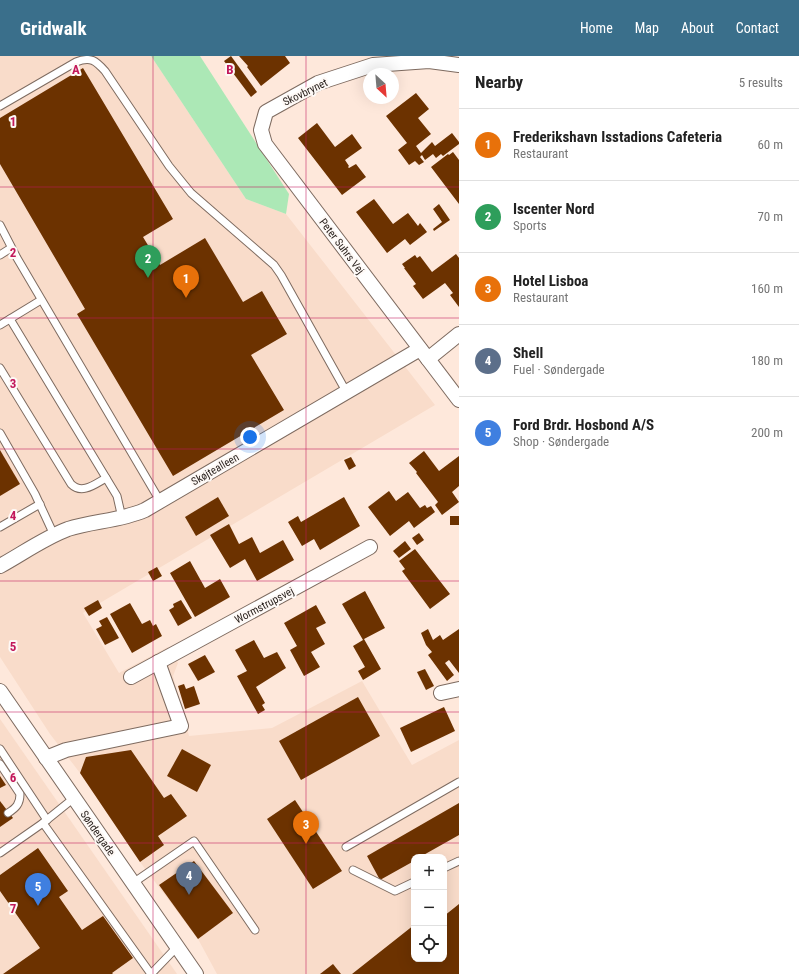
<!DOCTYPE html>
<html lang="en">
<head>
<meta charset="utf-8">
<style>
  body { margin:0; font-family:"Roboto Condensed",sans-serif; background:#f2f2f2; color:#222 }
  .controls { position:absolute; right:12px; bottom:12px; display:grid; overflow:hidden; border-radius:8px; box-shadow:0 4px 16px #0002 }
  .controls button { width:36px; height:36px; display:grid; place-items:center; padding:0; border:0; border-bottom:1px solid #e0e0e0; background:#fff; color:#222; font:20px sans-serif }
  .compass { position:absolute; left:363px; top:12px; width:36px; height:36px; border-radius:50%; background:#fff; box-shadow:0 4px 16px #0002; rotate:154deg }
  .you { position:absolute; left:250px; top:381px; width:14px; height:14px; margin:-10px; border:3px solid #fff; border-radius:50%; background:#1a73e8; box-shadow:0 0 0 6px #1a73e833 }
  .badge { display:grid; place-items:center; width:26px; height:26px; border-radius:50%; background:#3a6f8b; color:#fff; font-size:13px; font-weight:700 }
  .pin { position:absolute; translate:-50% -33px; filter:drop-shadow(0 1px 2px #0008) }
  .pin::after { content:''; position:absolute; top:21px; width:14px; height:12px; background:inherit; clip-path:polygon(0 0,100% 0,50% 100%) }
  .list { margin:0; padding:0; list-style:none }
  h2 { display:flex; justify-content:space-between; align-items:center; height:52px; margin:0; padding:0 16px; font-size:17px }
  h2 small { font-size:13px; font-weight:400; color:#767676 }
  .list li { display:grid; grid-template-columns:26px 1fr auto; gap:12px; align-items:center; box-sizing:border-box; height:72px; padding:0 16px; border-top:1px solid #e0e0e0 }
  .list b { display:block; font-size:15px; white-space:nowrap }
  .list p { margin:0; font-size:13px; white-space:nowrap; color:#767676 }
  .list em { font-size:13px; font-style:normal; color:#767676 }
  .icon { flex:none; width:22px; height:22px; fill:none; stroke:currentColor; stroke-width:2; stroke-linecap:round; stroke-linejoin:round }
  .map { position:relative; flex:none; width:459px; height:918px; overflow:hidden }
  header { display:flex; align-items:center; gap:24px; box-sizing:border-box; height:56px; padding:0 20px; background:#3a6f8b; color:#fff }
  header strong { font-size:19px }
  nav { display:flex; gap:22px; margin-inline-start:auto; font-size:14px }
  main { display:flex }
  aside { flex:1; background:#fff }
  .map>svg:first-child { display:block }
  .built { fill:#f9dcca; fill-rule:evenodd }
  .green { fill:#ace8b6 }
  .building { fill:#6c3200 }
  .lines { fill:none; stroke-linecap:round; stroke-linejoin:round }
  .lane-casing { stroke:#7e6b60; stroke-width:9 }
  .street-casing { stroke:#7e6b60; stroke-width:16 }
  .lane { stroke:#fff; stroke-width:7 }
  .street { stroke:#fff; stroke-width:14 }
  .grid { fill:none; stroke:#c2185b; stroke-width:1; stroke-opacity:0.55 }
  .labels { text-anchor:middle; stroke-width:4; stroke-linejoin:round; paint-order:stroke }
  .street-label { font-size:11px; fill:#261e1a; stroke:#fef9f6 }
  .grid-label { font-size:13px; text-anchor:middle; font-weight:bold; fill:#c2185b; stroke:#fef9f6; stroke-width:4; stroke-linejoin:round; paint-order:stroke }
</style>
</head>
<body>
<header>
<strong>Gridwalk</strong>
<nav><a>Home</a><a>Map</a><a>About</a><a>Contact</a></nav>
</header>
<main>
<div class="map">
<svg width="459" height="918" viewBox="0 0 459 918">
  <rect width="100%" height="100%" fill="#fee8db"/>
  <g class="built">
    <path d="M0,0h151l95,143 40,15 149,191 -352,208 36,60 49,-26 10,16 -5,13 16,60 83,-8 90,-47 50,84 47,-25v234h-242l-19,-35 -58,-77 -60,-89 -30,-39 -50,-77zM414,801h30v102h-30z"/>
    <path d="M0,663l177,255h-177z"/>
  </g>
  <path class="green" d="M151,0h49l89,138 -3,20 -40,-15z"/>
  <g class="building">
    <path d="M231,0l26,36 -6,5 -27,-36z"/>
    <path d="M239,0h46l5,7 -29,23 -14,-19 1,-1z"/>
    <path d="M83,12l90,151 -30,18 17,28 45,-27 38,64 19,-11 25,43 -36,21 33,55 -111,66 -96,-162 8,-5 -85,-145v-46z"/>
    <path d="M416,37l13,16 -11,9 13,16 -15,12 5,7 11,-11 3,4 17,-13 7,9v2l-16,12 -2,-2 -5,4 -3,-4 -8,6 -3,-5 -2,2 4,5 -5,3 -4,-4 -6,4 -11,-15 9,-7 -21,-27z"/>
    <path d="M317,67l18,24 17,-13 10,14 -17,12 4,6 -1,1 1,1 7,-4 10,13 -24,18 -44,-57z"/>
    <path d="M453,96l6,8v44l-28,-37 17,-13 1,1z"/>
    <path d="M374,143l19,25 15,-11 10,13 2,-3 7,9 -17,13 -5,-6 -18,14 -31,-41z"/>
    <path d="M439,148l11,16 -16,11 -1,-2 9,-7 -9,-13z"/>
    <path d="M456,198l3,4v49l-9,-12 3,-2 -8,-10 -22,16 -10,-13 3,-2 -12,-16h1l-3,-4 13,-9 2,3 3,-2 12,16z"/>
    <path d="M0,394l20,34 -20,12z"/>
    <path d="M424,395l15,20 20,-15v30l-7,6 7,10 -17,13 -7,-10 3,-3 -22,-29 1,-1 -8,-9z"/>
    <path d="M351,401l5,9 -7,4 -5,-10z"/>
    <path d="M389,435l7,10 12,-9 12,16 5,-3 2,3 4,-2 4,6 -21,16 -5,-7 -19,15 -22,-29z"/>
    <path d="M218,441l11,19 -33,20 -11,-19z"/>
    <path d="M344,441l16,29 -40,24 -6,-11 -12,7 -14,-24 10,-6 3,6z"/>
    <rect x="450" y="460" width="9" height="9"/>
    <path d="M229,468l10,20 13,-7 8,16 23,-13 11,20 -37,21 -12,-22 -15,9 -20,-33z"/>
    <path d="M419,477l5,7 -7,5 -5,-7z"/>
    <path d="M405,485l6,8 -12,9 -6,-7z"/>
    <path d="M415,493l35,45 -20,15 -28,-38 3,-2 -6,-8z"/>
    <path d="M190,505l15,27 15,-9 10,18 -35,20 -25,-44z"/>
    <path d="M157,511l5,9 -9,5 -5,-9z"/>
    <path d="M365,535l20,37 -21,11 17,30 -18,11 -5,-9 7,-4 -12,-21 10,-6 -21,-36z"/>
    <path d="M98,544l4,8 -13,8 -5,-8z"/>
    <path d="M181,544l11,18 -14,8 -9,-16 5,-3 -1,-3z"/>
    <path d="M130,547l12,21 8,-4 3,6 3,-2 6,12 -30,17 -22,-39z"/>
    <path d="M316,549l10,18 -10,5 9,16 -14,8 9,15 -16,9 -14,-26 7,-4 -13,-23z"/>
    <path d="M107,561l12,21 -14,7 -9,-16 6,-3 -3,-5z"/>
    <path d="M428,573l5,11 7,-5 3,5 16,-11v44l-10,-13 -4,3 9,12 -7,6 -19,-26 4,-3 -6,-7 -5,-12z"/>
    <path d="M254,584l10,18 13,-6 9,16 -30,19 9,16 -3,2 3,5 -7,4 -21,-38 10,-5 -12,-21z"/>
    <path d="M205,599l10,17 -17,9 -10,-17z"/>
    <path d="M425,613l9,17 -8,4 -9,-18z"/>
    <path d="M184,628l2,5 8,-3 6,18 -15,5 -7,-23z"/>
    <path d="M358,641l22,39 -79,44 -22,-39z"/>
    <path d="M444,651l11,24 -44,21 -11,-24z"/>
    <path d="M182,693l29,16 -14,27 -30,-16z"/>
    <path d="M131,694l33,48 7,-4 16,22 -29,20 6,9 -24,17 -60,-89 6,-16z"/>
    <path d="M0,720l6,9 -6,3z"/>
    <path d="M295,744l47,71 -29,18 -46,-70z"/>
    <path d="M0,745l13,17 -13,9z"/>
    <path d="M459,747v32l-39,22h-6v4l-34,19 -13,-24z"/>
    <path d="M38,792l30,43 -9,6 23,33 21,-14 30,42 -21,15 1,1h-110l37,-26 -40,-57v-16z"/>
    <path d="M194,805l39,52 -35,26 -39,-54z"/>
    <path d="M459,848v70h-107l62,-49v34h30v-43z"/>
    <path d="M333,908l8,10h-21z"/>
  </g>
  <g class="lines">
    <g class="lane-casing">
      <g id="lane">
        <path d="M0,50l76,-44c15,-6 20,-1 29,9l64,95 22,27 83,72 7,10 66,118"/>
        <path d="M0,169l17,33 143,243"/>
        <path d="M0,199l11,-7"/>
        <path d="M10,263l107,177 5,22"/>
        <path d="M0,269l41,-25"/>
        <path d="M0,312l71,116c11,11 24,0 35,-6"/>
        <path d="M0,377l35,61 19,41"/>
        <path d="M0,471l40,-23"/>
        <path d="M0,693l47,71"/>
        <path d="M0,708l20,30c0,10 -4,14 -12,19"/>
        <path d="M43,767l108,151"/>
        <path d="M346,791l113,-65"/>
        <path d="M0,797l43,-30 31,-25"/>
        <path d="M444,812l15,-7"/>
        <path d="M353,814l42,21 19,-9"/>
        <path d="M133,827l61,-42 61,89"/>
        <path d="M151,918l26,-27"/>
      </g>
    </g>
    <g class="street-casing">
      <g id="street">
        <path d="M459,9l-30,-4 -56,4 -55,18 -52,29 -5,18 4,14 194,256"/>
        <path d="M428,303l31,-25"/>
        <path d="M0,510c22,-12 44,-28 68,-37 25,-8 52,-8 77,-19l275,-161"/>
        <path d="M131,621l239,-130"/>
        <path d="M0,635l196,283"/>
        <path d="M441,637l18,-4"/>
        <path d="M46,702l20,-8 115,-24 -23,-64"/>
      </g>
    </g>
    <use href="#lane" class="lane"/>
    <use href="#street" class="street"/>
  </g>
  <path class="grid" d="M153,0v918M306,0v918M0,131h459M0,262h459M0,393h459M0,525h459M0,656h459M0,787h459"/>
  <g class="labels">
    <g class="street-label">
      <text transform="translate(305 36) rotate(-26)" y="4">Skovbrynet</text>
      <text transform="translate(342 190) rotate(53)" y="4">Peter Suhrs Vej</text>
      <text transform="translate(215 413) rotate(-30)" y="4">Skøjtealleen</text>
      <text transform="translate(264 549) rotate(-28)" y="4">Wormstrupsvej</text>
      <text transform="translate(98 777) rotate(55)" y="4">Søndergade</text>
    </g>
  </g>
  <g class="grid-label">
    <text x="76" y="18">A</text>
    <text x="230" y="18">B</text>
    <text x="13" y="70">1</text>
    <text x="13" y="201">2</text>
    <text x="13" y="332">3</text>
    <text x="13" y="464">4</text>
    <text x="13" y="595">5</text>
    <text x="13" y="726">6</text>
    <text x="13" y="857">7</text>
  </g>
</svg>
<div class="controls">
<button>+</button>
<button>−</button>
<button><svg class="icon" aria-label="locate" viewBox="0 0 24 24"><circle cx="12" cy="12" r="6"/><path d="M12 2v4M12 18v4M2 12h4M18 12h4"/></svg></button>
</div>
<svg class="compass" viewBox="-18 -18 36 36"><path d="M0-13l5 13h-10z" fill="#e53935"/><path d="M0 13l5-13h-10z" fill="#767676"/></svg>
<div class="you"></div>
<div class="pin badge" style="left:186px;top:242px;background:#e8710a">1</div>
<div class="pin badge" style="left:148px;top:222px;background:#2e9e5b">2</div>
<div class="pin badge" style="left:306px;top:788px;background:#e8710a">3</div>
<div class="pin badge" style="left:189px;top:839px;background:#5c6f8a">4</div>
<div class="pin badge" style="left:38px;top:850px;background:#3f7fe0">5</div>
</div>
<aside>
<h2>Nearby<small>5 results</small></h2>
<ul class="list">
<li><span class="badge" style="background:#e8710a">1</span><div><b>Frederikshavn Isstadions Cafeteria</b><p>Restaurant</p></div><em>60 m</em></li>
<li><span class="badge" style="background:#2e9e5b">2</span><div><b>Iscenter Nord</b><p>Sports</p></div><em>70 m</em></li>
<li><span class="badge" style="background:#e8710a">3</span><div><b>Hotel Lisboa</b><p>Restaurant</p></div><em>160 m</em></li>
<li><span class="badge" style="background:#5c6f8a">4</span><div><b>Shell</b><p>Fuel · Søndergade</p></div><em>180 m</em></li>
<li><span class="badge" style="background:#3f7fe0">5</span><div><b>Ford Brdr. Hosbond A/S</b><p>Shop · Søndergade</p></div><em>200 m</em></li>
</ul>
</aside>
</main>
</body>
</html>
